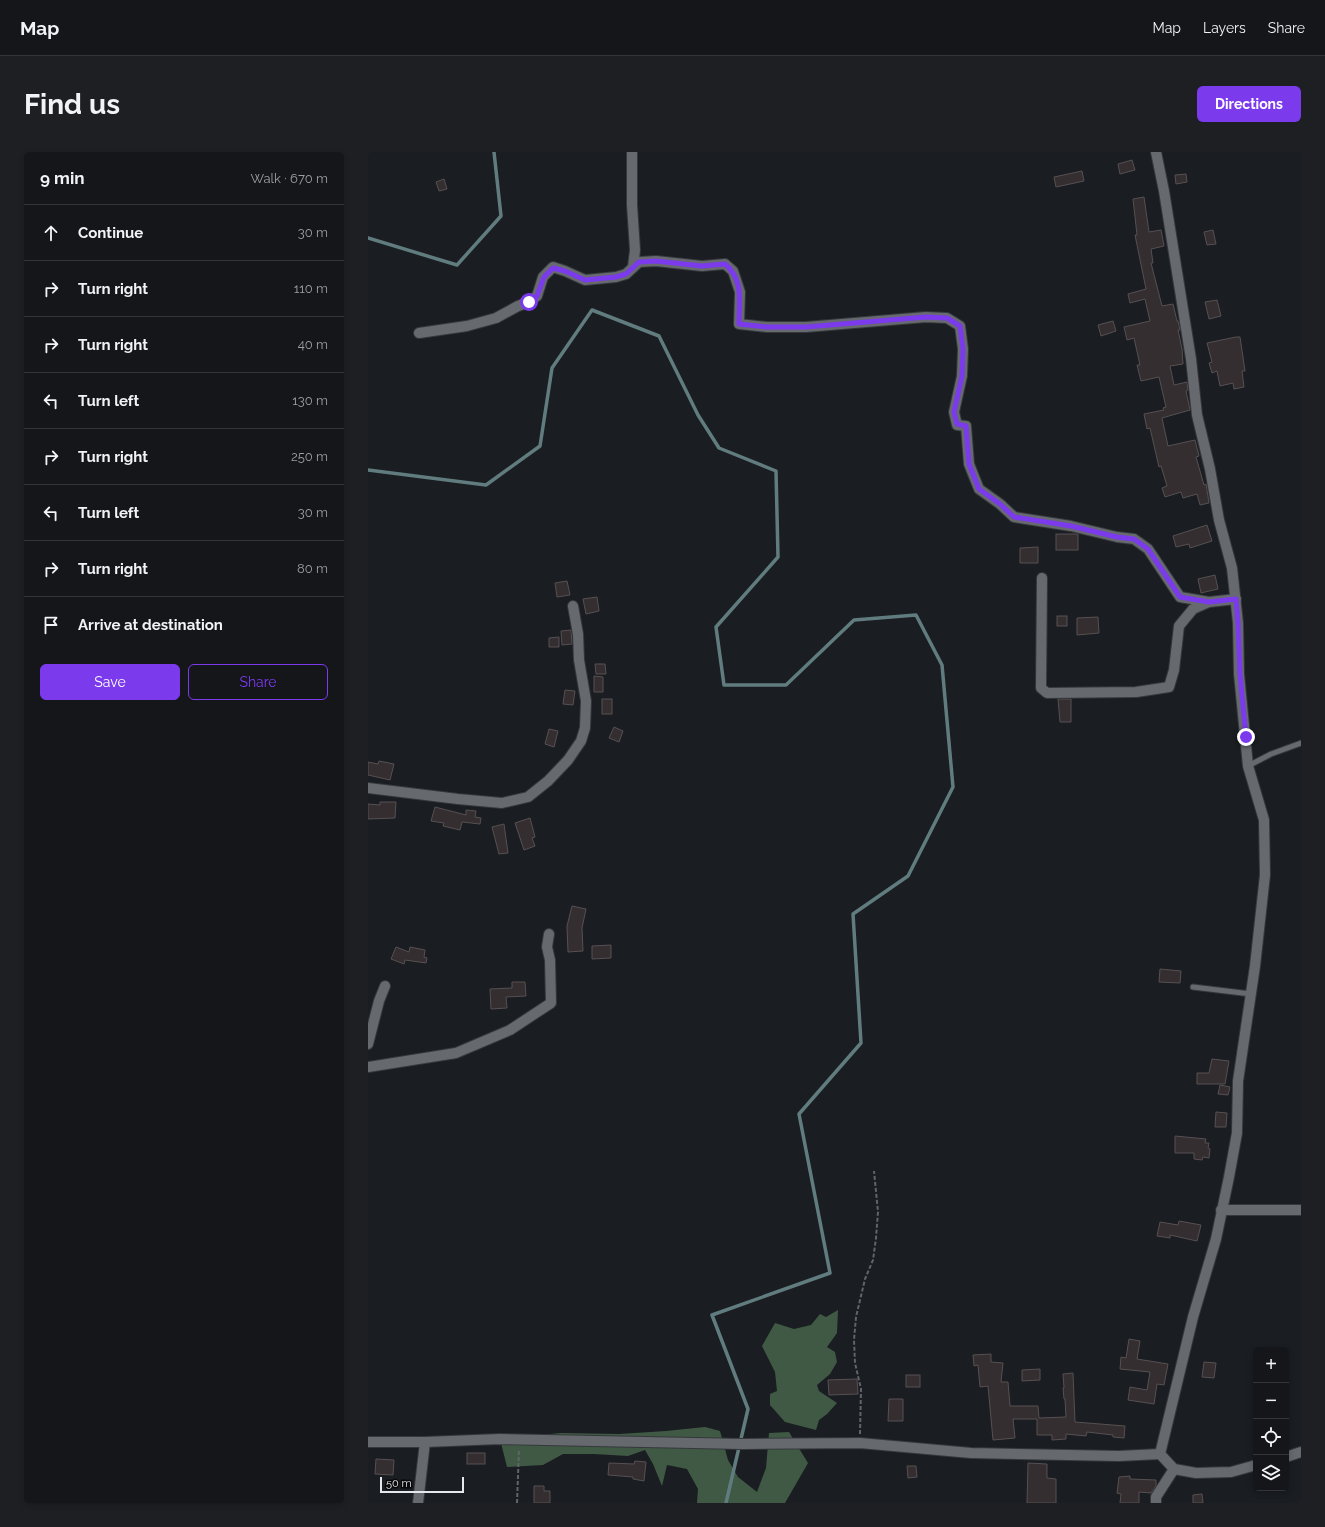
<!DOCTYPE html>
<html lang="en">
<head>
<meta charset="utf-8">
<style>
  body { margin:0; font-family:Raleway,sans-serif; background:#1d1f22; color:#f1f3f6 }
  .controls { position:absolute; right:12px; bottom:12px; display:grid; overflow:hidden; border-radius:6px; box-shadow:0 2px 6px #0003 }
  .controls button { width:36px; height:36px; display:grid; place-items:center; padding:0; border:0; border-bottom:1px solid #333538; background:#141619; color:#f1f3f6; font:20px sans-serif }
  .scale { position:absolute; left:12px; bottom:10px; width:84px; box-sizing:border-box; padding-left:4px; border:2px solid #e6e8eb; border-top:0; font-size:11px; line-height:14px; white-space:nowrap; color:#e6e8eb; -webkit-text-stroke:3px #060709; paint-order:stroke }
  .stop { position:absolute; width:12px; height:12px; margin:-9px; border:3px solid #7c3aed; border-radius:50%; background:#fff }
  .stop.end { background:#7c3aed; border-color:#fff; box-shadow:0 1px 4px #0008 }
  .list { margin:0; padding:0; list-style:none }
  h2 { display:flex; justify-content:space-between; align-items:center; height:52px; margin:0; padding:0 16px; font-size:17px }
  h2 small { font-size:13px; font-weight:400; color:#9d9fa2 }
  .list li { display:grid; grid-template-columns:26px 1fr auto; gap:12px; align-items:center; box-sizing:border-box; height:56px; padding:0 16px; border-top:1px solid #333538 }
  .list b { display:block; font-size:15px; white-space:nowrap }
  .list em { font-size:13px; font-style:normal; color:#9d9fa2 }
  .actions { display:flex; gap:8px; padding:12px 16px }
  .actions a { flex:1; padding:9px 0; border:1px solid #7c3aed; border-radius:6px; text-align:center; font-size:14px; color:#7c3aed }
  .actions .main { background:#7c3aed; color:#fff }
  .icon { flex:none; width:22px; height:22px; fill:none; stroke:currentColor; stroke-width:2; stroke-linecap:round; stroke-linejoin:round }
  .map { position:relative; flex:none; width:933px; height:1351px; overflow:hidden; border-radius:6px }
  header { display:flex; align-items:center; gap:24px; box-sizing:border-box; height:56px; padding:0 20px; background:#141619; border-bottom:1px solid #333538 }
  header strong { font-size:19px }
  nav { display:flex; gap:22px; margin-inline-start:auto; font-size:14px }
  .intro { display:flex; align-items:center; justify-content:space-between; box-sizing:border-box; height:96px; padding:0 24px }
  h1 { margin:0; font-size:28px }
  .button { padding:10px 18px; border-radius:6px; background:#7c3aed; color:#fff; font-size:14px; font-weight:700 }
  main { display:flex; gap:24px; padding:0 24px }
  aside { flex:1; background:#141619; border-radius:6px; box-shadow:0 2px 6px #0003 }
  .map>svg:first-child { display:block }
  .forest { fill:#405945 }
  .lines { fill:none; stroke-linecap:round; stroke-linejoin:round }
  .stream { stroke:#607c7e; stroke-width:3.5 }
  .building { fill:#342e30; stroke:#575052 }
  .lane-casing { stroke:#36383c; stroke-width:7 }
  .street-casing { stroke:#36383c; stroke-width:12 }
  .path { stroke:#616468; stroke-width:2; stroke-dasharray:4 2; stroke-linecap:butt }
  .lane { stroke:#666a6f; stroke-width:5 }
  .street { stroke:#666a6f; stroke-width:10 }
  .route { stroke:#7c3aed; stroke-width:5 }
</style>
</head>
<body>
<header>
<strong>Map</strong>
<nav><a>Map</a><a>Layers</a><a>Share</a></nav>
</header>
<div class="intro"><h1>Find us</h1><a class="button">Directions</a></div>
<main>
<aside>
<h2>9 min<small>Walk · 670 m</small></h2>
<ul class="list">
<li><svg class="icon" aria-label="ahead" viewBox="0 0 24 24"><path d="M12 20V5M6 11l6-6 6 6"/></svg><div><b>Continue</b></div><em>30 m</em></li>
<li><svg class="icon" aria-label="right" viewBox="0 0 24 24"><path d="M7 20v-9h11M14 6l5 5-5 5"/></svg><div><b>Turn right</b></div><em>110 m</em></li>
<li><svg class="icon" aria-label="right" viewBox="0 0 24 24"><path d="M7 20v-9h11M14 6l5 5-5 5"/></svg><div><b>Turn right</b></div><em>40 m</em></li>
<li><svg class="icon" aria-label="left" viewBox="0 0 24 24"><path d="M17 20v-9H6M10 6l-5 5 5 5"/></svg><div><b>Turn left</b></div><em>130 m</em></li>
<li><svg class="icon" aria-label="right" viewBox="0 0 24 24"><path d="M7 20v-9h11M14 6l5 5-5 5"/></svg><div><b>Turn right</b></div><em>250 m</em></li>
<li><svg class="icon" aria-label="left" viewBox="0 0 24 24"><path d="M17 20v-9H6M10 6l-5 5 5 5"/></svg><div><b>Turn left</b></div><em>30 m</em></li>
<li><svg class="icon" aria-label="right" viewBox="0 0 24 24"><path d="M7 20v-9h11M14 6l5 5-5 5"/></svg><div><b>Turn right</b></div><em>80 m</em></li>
<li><svg class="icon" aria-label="arrive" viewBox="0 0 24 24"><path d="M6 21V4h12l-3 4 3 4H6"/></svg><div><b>Arrive at destination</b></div></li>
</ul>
<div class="actions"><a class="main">Save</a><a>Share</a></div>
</aside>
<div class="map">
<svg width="933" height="1351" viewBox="0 0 933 1351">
  <rect width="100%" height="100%" fill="#1a1d21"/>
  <g class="forest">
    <path d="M470,1158l-1,23 -10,14 8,5 2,10 -7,12 -13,11 2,6 18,12 -10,11 -8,6 -3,10 -31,-8 -15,-17v-11l7,-3 -2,-19 -13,-26 13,-23 19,6 17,-4 9,-11 6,3z"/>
    <path d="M337,1275l15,4 8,29 10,17 19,15 9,-24 3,-35 20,-1 19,31 -23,40h-88l1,-14 -11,-20 -20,-4 -5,21 -9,-22 -8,-14 -17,6 -34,-2h-31l-20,11 -36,2 -7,-28 61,-6 58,1 47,-3z"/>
  </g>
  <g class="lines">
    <g class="stream">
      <path d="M0,86l89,27 44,-49 -7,-64"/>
      <path d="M0,318l118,15 54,-39 12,-78 40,-58 67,26 39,79 21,33 57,23 2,86 -62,70 8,58h62l68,-65 62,-5 26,50 11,122 -45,89 -55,38 8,129 -62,71 31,159 -118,42 36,94 -22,94"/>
    </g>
  </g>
  <g class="building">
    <path d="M764,8l3,10 -15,4 -2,-10z"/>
    <path d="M714,19l2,10 -28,6 -2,-10z"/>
    <path d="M818,22l1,8 -11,2 -1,-9z"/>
    <path d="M76,27l3,10 -8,2 -3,-9z"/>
    <path d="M776,45l5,35 12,-2 3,16 -13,3 2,14h-2l11,43 11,-2 4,17h1l2,9h-2l4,19 1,15 -13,2 4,19 13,-3 1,8 -2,1 4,19 -28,8 6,28 27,-6 4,16 -3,1 8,28 2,-1 3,19 -9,2 -3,-11 -14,4 -2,-6 -16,5 -3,-9 5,-2 -6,-20 -2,1 -9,-39 -3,1 -3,-15 20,-4 -1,-2 3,-1 -7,-30 -18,4 -4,-16h3l-6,-27 -7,2 -3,-13 26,-6 -5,-22 -15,4 -2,-9 18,-5 -11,-54h2l-4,-36z"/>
    <path d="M845,78l3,14 -9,1 -3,-13z"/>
    <path d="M849,148l4,16 -12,3 -4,-17z"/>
    <path d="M745,169l3,10 -15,5 -3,-11z"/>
    <path d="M868,185h4l5,34h-3l2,16 -10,2 -1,-6 -13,3 -3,-15 -5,2 -3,-10 3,-1 -5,-19z"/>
    <path d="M839,373l5,16 -22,7 -1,-4 -13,3 -3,-11z"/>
    <rect x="688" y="382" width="22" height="16"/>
    <path d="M670,395v16h-18v-15z"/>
    <path d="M847,423l3,14 -17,4 -3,-14z"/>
    <path d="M199,429l3,14 -13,2 -2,-14z"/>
    <path d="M229,445l2,14 -13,3 -3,-15z"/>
    <rect x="689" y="464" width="10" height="10"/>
    <path d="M730,465l1,16 -22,2v-17z"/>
    <path d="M203,478l1,14 -10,1 -1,-14z"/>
    <path d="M191,485v10h-10v-9z"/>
    <path d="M227,512h10l1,10h-10z"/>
    <path d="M226,524l9,1v15h-9z"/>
    <path d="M197,538l10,1 -2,14 -10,-1z"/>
    <rect x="234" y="547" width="10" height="15"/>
    <path d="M690,547h13v23h-11z"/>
    <path d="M246,575l9,4 -4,11 -10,-4z"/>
    <path d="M181,577l9,2 -4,16 -9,-3z"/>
    <path d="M11,609l15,3 -4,16 -22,-5v-13l10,2z"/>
    <path d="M12,650h16l-1,16 -27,1v-15l12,1z"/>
    <path d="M67,655l31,8v-5l10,1 -1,6 6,1 -1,6 -18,-2 -2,8 -17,-4 1,-3 -13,-2z"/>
    <path d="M162,666l5,19 -3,1 3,8 -11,4 -9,-27z"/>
    <path d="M136,672l4,29 -9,1 -7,-27z"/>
    <path d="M204,754l14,3 -4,19 1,23 -15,1 -1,-26z"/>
    <path d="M243,793v13l-19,1v-13z"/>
    <path d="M28,795l13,5 1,-5 15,3 -1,7 3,1 -1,5 -21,-3 -1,4 -13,-5z"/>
    <path d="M792,817l21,2 -1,12 -21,-1z"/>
    <path d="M144,830h13l1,14 -20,1 1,11 -16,1 -1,-20 22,-1z"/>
    <path d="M844,907l17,2 -4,23h-28v-11h12z"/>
    <path d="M852,933l10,2 -2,8 -10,-1z"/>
    <path d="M848,960l11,1 -1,14h-11z"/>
    <path d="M807,984l31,3 -1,4h4l-1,5 2,1 -1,9 -6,-1 -1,3 -8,-1v-6h-19z"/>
    <path d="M811,1069l22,4 -4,16 -27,-6v3l-13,-2 3,-14 18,3z"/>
    <path d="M761,1187l11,2 -3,18 31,5 -4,21 -7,-1 -3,20 -26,-4 2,-13 17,3 3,-18 -30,-3 1,-12 5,1z"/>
    <path d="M623,1202v8l12,1 -2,19h7l2,24h28l1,12 27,-1 -1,-18h-1l-1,-11h1l-1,-14 10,-1 2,49 50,4 -1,12 -11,-1v-2l-26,-3 -1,4 -20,-2v5l-14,1v-5h-15v-16h-24l2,19 -22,2 -5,-54 -8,1 -2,-22 -4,1 -1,-11z"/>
    <path d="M836,1210l12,1 -2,15 -12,-1z"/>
    <path d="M672,1217v11l-18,1v-11z"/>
    <rect x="538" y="1223" width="14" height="12"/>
    <path d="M489,1227l1,15 -29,1 -1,-15z"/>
    <path d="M521,1247h14v22h-15z"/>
    <rect x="99" y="1301" width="18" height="11"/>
    <path d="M8,1307l18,1 -1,15 -18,-1z"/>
    <path d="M267,1309l11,1 -2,19 -11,-2v-2l-25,-2 1,-12 25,1z"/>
    <path d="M660,1311l19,1v14l9,1v24h-29z"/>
    <path d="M539,1314h9l1,11 -9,1z"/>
    <path d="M762,1324v3l26,1v6l-5,7 -12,-1v11h-19l1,-9 -4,-1 2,-16z"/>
    <path d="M166,1334h10v5h6v12h-16z"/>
    <path d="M834,1342l1,9h-10v-8z"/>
  </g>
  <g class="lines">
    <g class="lane-casing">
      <g id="lane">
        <path d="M880,614l23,-12 30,-11"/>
        <path d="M825,835l58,7"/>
      </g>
    </g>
    <g class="street-casing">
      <g id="street">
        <path d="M264,0v53l3,45 -2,17"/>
        <path d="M788,0l8,39 27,168 6,56 13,54 9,51 13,48 6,55 1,51 9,92 16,54 1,55 -10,91 -17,115 -1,52 -8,44 -13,62 -23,78 -33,137 14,15 22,4 35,-1 25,-7"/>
        <path d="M51,181l48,-7 29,-8 22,-12 11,-4 8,-6 6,-19 10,-10 12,4 20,9 31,-3 10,-3 13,-12 17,-1 46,5 23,-2 8,7 7,21 -1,32 28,3h39l120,-10 21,1 13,8 3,23 -1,27 -8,36 3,13 9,1 3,38 10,25 21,15 14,13 57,9 46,11 17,2 14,10 32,48 29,5"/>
        <path d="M674,426l-1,110 6,5 89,-1 33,-5 5,-17 5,-44 14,-17 16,-7 27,-3"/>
        <path d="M0,636l90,11 44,4 26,-6 20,-16 20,-21 13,-19 4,-13 1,-27 -7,-41 -1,-26 -5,-28"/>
        <path d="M0,892l11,-43 6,-15"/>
        <path d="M0,915l88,-14 54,-23 41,-27 -1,-43 -3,-13 2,-13"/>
        <path d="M853,1058h80"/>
        <path d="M0,1290h57l75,-3 243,5 117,-1 111,10 148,3 41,-2"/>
        <path d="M918,1305l15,-5"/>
        <path d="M50,1351l7,-61"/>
        <path d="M788,1351v-6l18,-28"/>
      </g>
    </g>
    <g class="path">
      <path d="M492,1282l1,-45 -6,-26 -1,-23 2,-23 9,-38 8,-19 3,-22 2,-26 -4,-41"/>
      <path d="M149,1351l2,-54"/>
    </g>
    <use href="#lane" class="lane"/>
    <use href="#street" class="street"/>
  </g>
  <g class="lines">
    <path class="route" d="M161,150l8,-6 7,-19 9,-9 12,3 20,9 31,-3 10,-3 13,-12 17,-1 46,5 23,-2c19,16 14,37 14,60l28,3h39l120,-10 21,1 13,8 3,23 -1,27 -8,36 3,12 9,2 3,38 10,25 21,15 14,13 57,9 46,11 17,2 14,10 32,48 29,5 27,-3 2,24 2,51 6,63"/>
  </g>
</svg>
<div class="controls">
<button>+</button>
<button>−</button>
<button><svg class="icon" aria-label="locate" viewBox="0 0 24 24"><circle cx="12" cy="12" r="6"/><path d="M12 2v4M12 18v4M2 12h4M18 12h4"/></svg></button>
<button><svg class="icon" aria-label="layers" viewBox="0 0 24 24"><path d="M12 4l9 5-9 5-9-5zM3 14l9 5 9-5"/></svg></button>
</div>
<div class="scale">50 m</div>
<div class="stop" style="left:161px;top:150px"></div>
<div class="stop end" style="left:878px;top:585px"></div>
</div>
</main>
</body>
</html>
